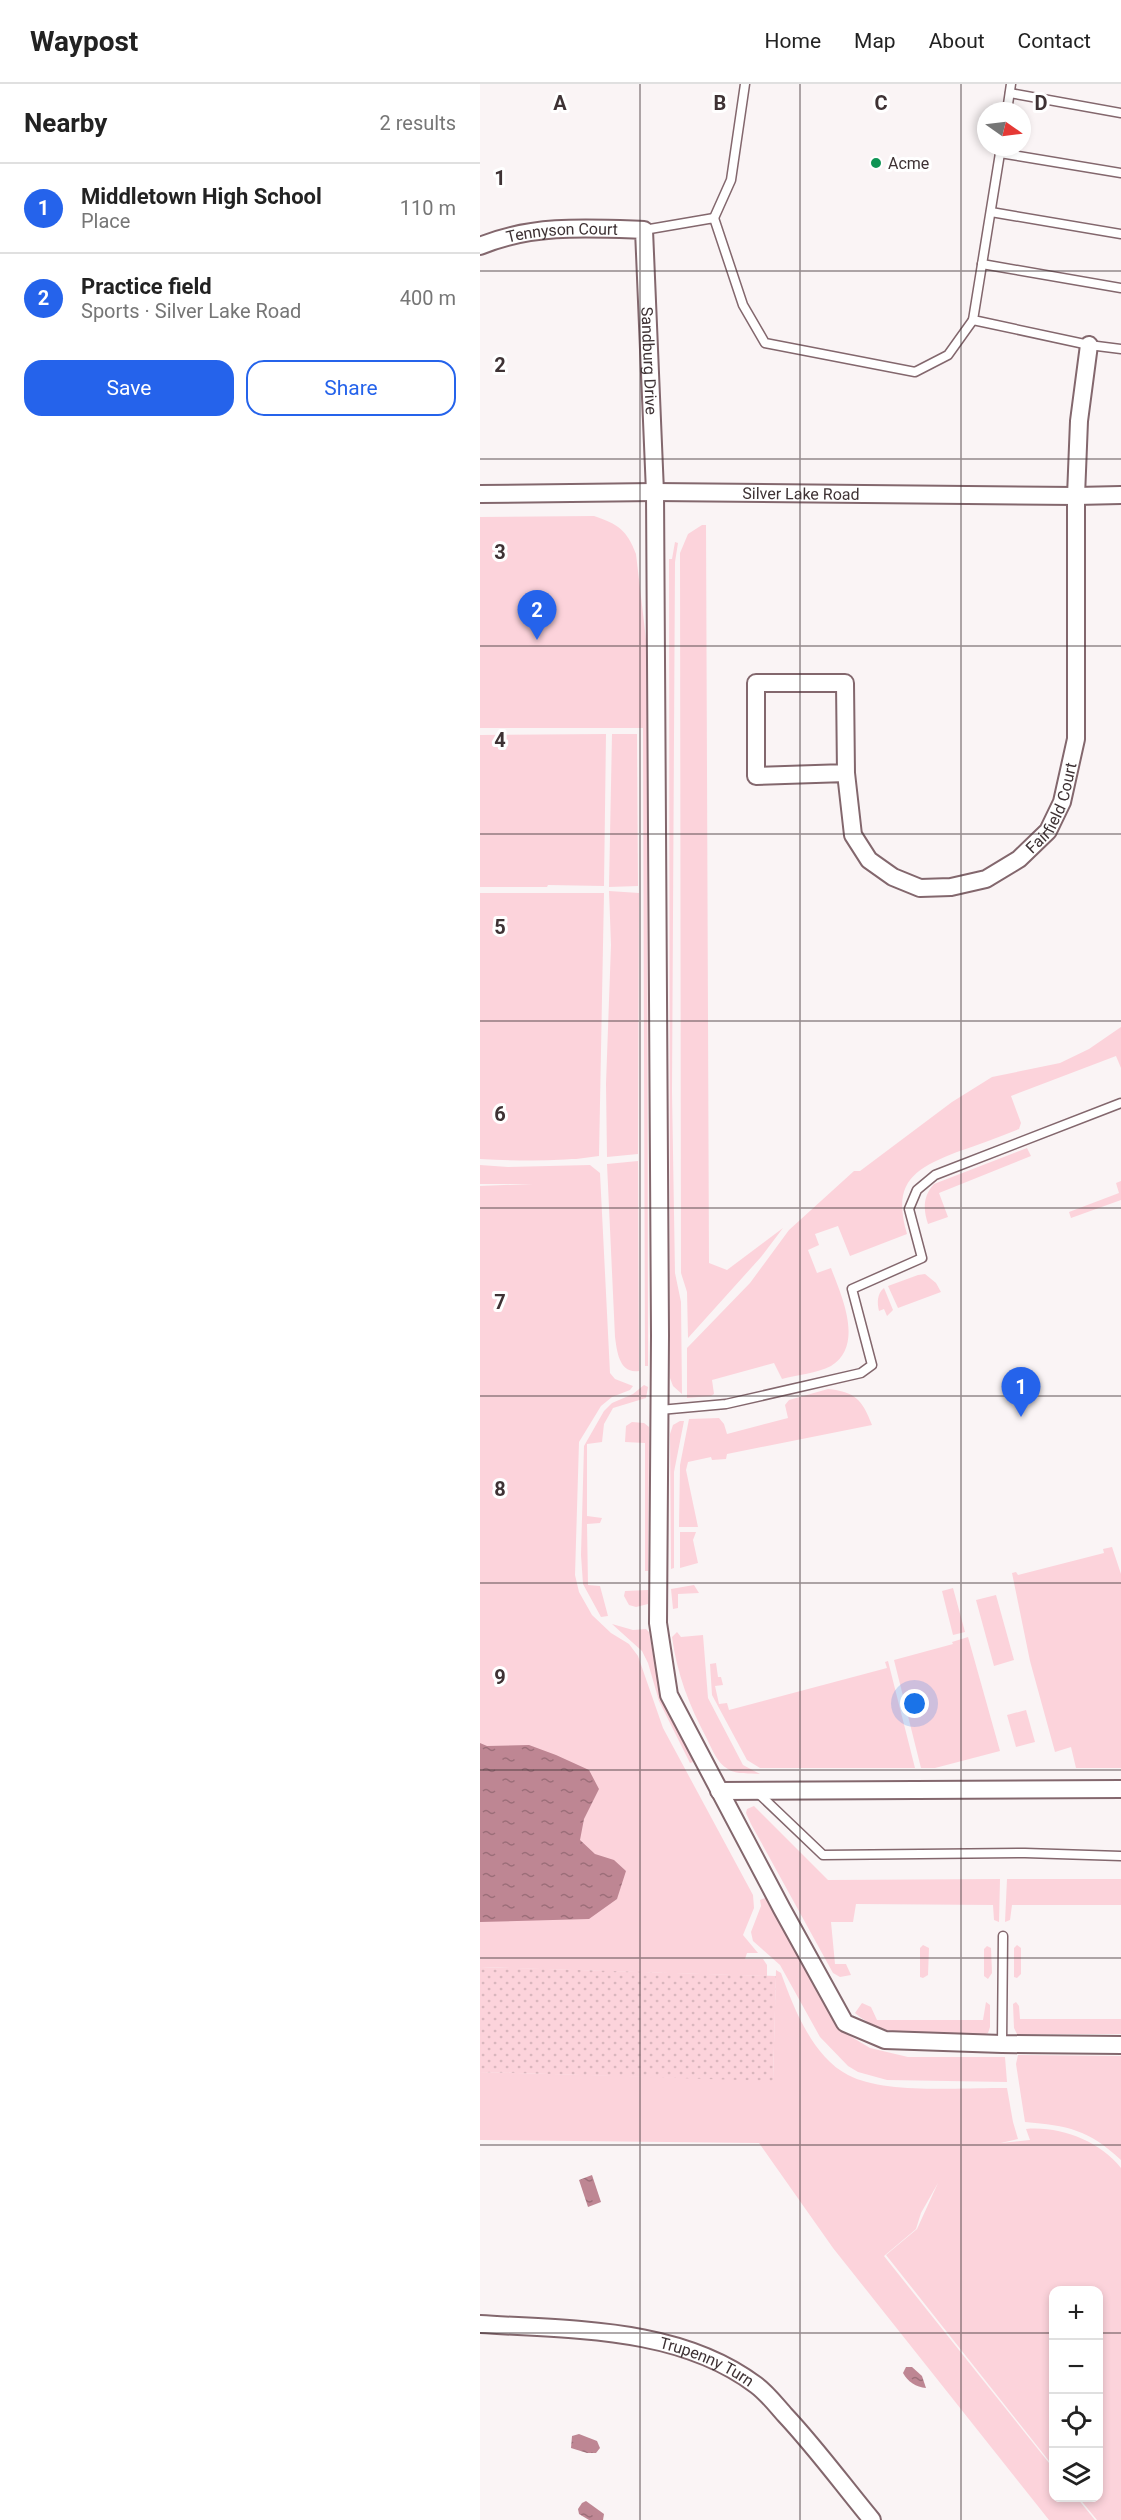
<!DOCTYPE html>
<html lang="en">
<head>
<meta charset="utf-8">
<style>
  body { margin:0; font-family:Roboto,sans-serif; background:#f2f2f2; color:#222 }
  .controls { position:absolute; right:18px; bottom:18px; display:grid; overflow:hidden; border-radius:12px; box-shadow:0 3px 9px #0003 }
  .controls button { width:54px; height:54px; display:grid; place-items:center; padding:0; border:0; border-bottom:2px solid #e0e0e0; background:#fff; color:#222; font:30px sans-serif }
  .compass { position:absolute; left:497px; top:18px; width:54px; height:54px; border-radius:50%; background:#fff; box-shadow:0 3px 9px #0003; rotate:104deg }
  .you { position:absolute; left:435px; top:1620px; width:21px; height:21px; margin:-15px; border:4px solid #fff; border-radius:50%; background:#1a73e8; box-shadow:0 0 0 9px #1a73e833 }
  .badge { display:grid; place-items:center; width:39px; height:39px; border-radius:50%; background:#2563eb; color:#fff; font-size:20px; font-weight:700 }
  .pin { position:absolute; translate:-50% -50px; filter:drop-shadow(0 2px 3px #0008) }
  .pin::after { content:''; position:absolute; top:32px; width:21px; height:18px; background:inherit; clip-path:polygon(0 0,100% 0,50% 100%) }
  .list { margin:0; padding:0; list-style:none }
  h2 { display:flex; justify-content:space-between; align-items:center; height:78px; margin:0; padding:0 24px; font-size:26px }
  h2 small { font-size:20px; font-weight:400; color:#767676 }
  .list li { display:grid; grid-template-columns:39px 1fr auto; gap:18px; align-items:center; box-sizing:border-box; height:90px; padding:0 24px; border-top:2px solid #e0e0e0 }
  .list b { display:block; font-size:22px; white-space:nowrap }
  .list p { margin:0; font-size:20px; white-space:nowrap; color:#767676 }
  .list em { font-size:20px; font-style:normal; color:#767676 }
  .actions { display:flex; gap:12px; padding:18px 24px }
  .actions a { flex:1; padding:14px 0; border:2px solid #2563eb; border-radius:18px; text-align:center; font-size:21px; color:#2563eb }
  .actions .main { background:#2563eb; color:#fff }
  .icon { flex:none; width:33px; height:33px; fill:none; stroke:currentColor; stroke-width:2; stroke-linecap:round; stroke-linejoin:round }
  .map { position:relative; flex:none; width:641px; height:2436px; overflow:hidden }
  header { display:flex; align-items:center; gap:36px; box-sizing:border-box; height:84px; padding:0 30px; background:#fff; border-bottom:2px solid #e0e0e0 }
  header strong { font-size:28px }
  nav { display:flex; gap:33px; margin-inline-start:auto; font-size:21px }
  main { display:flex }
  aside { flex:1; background:#fff }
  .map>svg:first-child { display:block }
  .grass { fill:#fcd3db }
  .park { fill:url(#park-dots) }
  .water { fill:url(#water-ripples) }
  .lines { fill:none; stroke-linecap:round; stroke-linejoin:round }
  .service-casing { stroke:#83676d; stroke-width:11 }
  .minor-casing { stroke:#83676d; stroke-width:20 }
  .service { stroke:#fff; stroke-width:8 }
  .minor { stroke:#fff; stroke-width:16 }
  .grid { fill:none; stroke:#3e3234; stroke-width:1.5; stroke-opacity:0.55 }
  .poi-dot { fill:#0f9555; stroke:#fff; stroke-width:2 }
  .labels { text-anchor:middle; stroke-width:6; stroke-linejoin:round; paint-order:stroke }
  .poi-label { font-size:16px; fill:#3e3234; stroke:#fff; text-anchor:start }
  .street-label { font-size:16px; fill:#3e3234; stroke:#fff }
  .grid-label { font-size:20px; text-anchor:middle; font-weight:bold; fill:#3e3234; stroke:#fff; stroke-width:6; stroke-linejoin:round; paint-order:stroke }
</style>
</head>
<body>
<header>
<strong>Waypost</strong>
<nav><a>Home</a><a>Map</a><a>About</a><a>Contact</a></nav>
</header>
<main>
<aside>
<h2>Nearby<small>2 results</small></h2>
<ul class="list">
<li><span class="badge">1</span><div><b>Middletown High School</b><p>Place</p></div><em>110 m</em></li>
<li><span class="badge">2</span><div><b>Practice field</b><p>Sports · Silver Lake Road</p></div><em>400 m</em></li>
</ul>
<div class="actions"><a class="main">Save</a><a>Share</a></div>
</aside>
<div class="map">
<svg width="641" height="2436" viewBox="0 0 641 2436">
  <defs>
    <pattern id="park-dots" width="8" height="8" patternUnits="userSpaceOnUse" patternTransform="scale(1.5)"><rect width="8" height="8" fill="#fcd3db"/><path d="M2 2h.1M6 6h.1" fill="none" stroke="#d9b6bd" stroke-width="1.8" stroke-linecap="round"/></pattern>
    <pattern id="water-ripples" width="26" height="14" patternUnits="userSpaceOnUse" patternTransform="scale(1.5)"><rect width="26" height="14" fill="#be8693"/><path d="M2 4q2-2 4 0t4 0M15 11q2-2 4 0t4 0" fill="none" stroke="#9c6e79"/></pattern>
  </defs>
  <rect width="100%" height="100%" fill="#faf4f5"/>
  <g class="grass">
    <path d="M114,432c24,8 33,14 42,38l11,94 1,718h-3l-2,-638h-163v-211z"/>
    <path d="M222,441h4l3,738 18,7 56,-42 -22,29 -73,81 -1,-46 -6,-19 -1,-720 8,-19z"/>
    <path d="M195,458l3,1 -3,19 -3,530 3,181 6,29 1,92 -9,-8 -3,-8 -1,-819h3z"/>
    <path d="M126,650l-2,152 -56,-1 -1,2h-67v-152z"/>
    <path d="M132,650h25l1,152 -29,1z"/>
    <path d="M129,807l30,2 -1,261 -31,3 -1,-73 5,-139z"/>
    <path d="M0,809h124l-5,263c-40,6 -80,5 -119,3z"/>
    <path d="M641,943v41l-5,-12 -105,40 10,27 -2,6c-21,8 -41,16 -62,23 -44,17 -65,31 -50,82l-57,22 -12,-30 -23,8 4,11 -11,5 9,23 14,-5c10,27 34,77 0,98 -14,7 -34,9 -49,13l-8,-16 -62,17 2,14 -3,2 -24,2v-50l63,-65 39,-53 65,-59h6l92,-69 40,-25 68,-14 29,-14z"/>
    <path d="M547,1064l4,8 -92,37 9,24 -20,7c-5,-15 -5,-28 6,-40z"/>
    <path d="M158,1077l1,210c-20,3 -22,-20 -24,-34l-8,-173z"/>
    <path d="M0,1081l28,2 82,-2 10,8 10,200 5,6 18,7 -3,4 -18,7 -11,9 -22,36 -4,133 4,17 13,23 19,18 18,11 9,12 25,72 90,167 1,13 -11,27 15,18h-11l-2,6h18l4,6v11l-287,-9v-781l53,-2h-53z"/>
    <path d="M641,1097v19l-50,18 -2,-6 50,-19 -3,-10z"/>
    <path d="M445,1190l11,9 5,9 -43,16 -10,-22 30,-11z"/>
    <path d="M404,1204l9,22 -6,6 -3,-7 -5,2c-2,-9 -2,-17 5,-23z"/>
    <path d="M164,1301l4,2 -2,11 -33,10 -9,16 -2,18 -15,2v72l15,2 -2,5 -13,1 1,61 12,1 8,30 -7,1 -18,-33 -2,-29 3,-109 20,-35 8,-8 21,-9z"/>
    <path d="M348,1305c27,3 34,10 44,36l-145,29 -1,5 -14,1 -1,-3 -23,5 -2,8 12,57h-19l1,-62 9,-46 30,-1 5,6 3,10 61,-16 -3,-13 4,-5z"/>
    <path d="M200,1337h4l-10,51v96l-3,1 -1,-135 3,-9z"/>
    <path d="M152,1338l12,1 5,4 -1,144h-3v-128l-20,-1 1,-16z"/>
    <path d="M200,1448h16l-3,8 5,23 -18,5z"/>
    <path d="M632,1463l9,27v194h-45l-5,-21 -16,5 -25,-91 -18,-88 4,-1 2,3 86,-22 -1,-4z"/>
    <path d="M214,1501l5,8 -21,1v14l-5,1 -2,-20z"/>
    <path d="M473,1504l12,44 -12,3 -11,-44z"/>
    <path d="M168,1506v14l-12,3 -7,-2 -5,-9 1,-5z"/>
    <path d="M516,1511l18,65 -20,6 -18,-66z"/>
    <path d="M132,1540l21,6 13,-1 3,3 10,56 34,74 -3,1 -31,-62 -11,-38 -6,-12z"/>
    <path d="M197,1548l4,5 22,-2 5,63 35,67 17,9c-10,-1 -23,1 -32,-5 -11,-6 -16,-20 -21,-30 -18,-34 -30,-65 -35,-102z"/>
    <path d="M488,1553l32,114 -65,17h-14l-27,-108 59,-16 -1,-2z"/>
    <path d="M408,1577l27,107h-155l-13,-8 -35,-65 -2,-31 6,-1 2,14h3l2,8 -8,1 4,18 8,-1 2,7 158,-42 -2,-6z"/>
    <path d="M546,1626l9,32 -19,5 -9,-32z"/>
    <path d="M274,1722l74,74 172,-1 -1,43 -5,-2 -1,-15 -137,-1 -3,18h-22l4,42h11l5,11 -11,2 -7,-4 -82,-149 -5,-11 1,-4z"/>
    <path d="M527,1795h114v26h-109l-2,15 -5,2z"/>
    <path d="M287,1813l56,106 10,17 17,16 20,12 38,9h97l2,25 -120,-2 -29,-8 -10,-6 -28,-29 -40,-72 -27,-24 -2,-9 10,-26 -1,-6z"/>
    <path d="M443,1861l6,3 -1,27 -5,3 -3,-1v-29z"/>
    <path d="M537,1861l4,3v26l-4,4 -3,-1v-29z"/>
    <path d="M507,1862l4,2 1,25 -4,6 -4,-3v-27z"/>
    <path d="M296,1886l5,3c13,36 32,84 67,102 38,20 116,12 159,13l6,34 5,17 -17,4 29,-3 -4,-11c35,-3 73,12 95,39v352h-24l-18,-22h19v-208h-44l-1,176 -167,-211 31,-26 21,-46 -17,30 -5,16 -32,27 169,212 1,30h23l18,22h-46l-216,-272 -74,-105 -279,-3v-68l293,8z"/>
    <path d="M506,1918l4,3v22l-2,6 -6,2c-42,-1 -94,7 -127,-22l7,-10 9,4 6,13h106z"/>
    <path d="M536,1918l3,4 1,13h101v15h-104l-3,-6 -1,-24z"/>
    <path d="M538,1971l103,1v104c-33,-31 -53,-34 -96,-38l-9,-58z"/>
  </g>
  <path class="park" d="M0,1883l296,9 -3,105 -293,-9z"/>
  <g class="water">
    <path d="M0,1659l7,3 42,-1 27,10 33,15 10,19 -15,30 -4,21 15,14 19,6 12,11 -9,28 -28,20 -109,3z"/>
    <path d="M112,2091l9,27 -13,5 -9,-27z"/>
    <path d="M426,2283h6l10,9 4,12c-10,-1 -18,-6 -23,-15z"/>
    <path d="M99,2350l18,7 3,7 -4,5h-9l-16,-5 1,-12z"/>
    <path d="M106,2417l18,13 -1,6h-14l-10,-6 -1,-5 4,-6z"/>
  </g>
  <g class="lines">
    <g class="service-casing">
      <g id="service">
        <path d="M530,9l111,20"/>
        <path d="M527,27l4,-27"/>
        <path d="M521,63l-28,173 116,25 32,4"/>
        <path d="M520,69l121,20"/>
        <path d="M511,128l130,22"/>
        <path d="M234,134l17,-38 14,-96"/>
        <path d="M164,146l70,-12 29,87 22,38 150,29 33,-17 25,-35"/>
        <path d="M502,180l139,24"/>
        <path d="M180,1326l66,-6 135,-31 11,-8 -20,-76 70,-31 -13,-49 8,-19 18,-15 186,-72"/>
        <path d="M277,1708l66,63 202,-2 96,3"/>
        <path d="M522,1960l1,-108"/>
      </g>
    </g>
    <g class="minor-casing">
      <g id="minor">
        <path id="s1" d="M0,162c52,-22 110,-18 164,-16l11,262 5,843 -2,288 11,72 113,214 63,114 40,17 117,4 119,1"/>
        <path id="s2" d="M0,410l175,-2 421,4 45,-1"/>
        <path id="s3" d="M366,689l-90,3v-93h89l1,90 7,62 16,25 24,17 27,11 31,-1 35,-8 33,-20 29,-28 14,-29 14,-63v-243l3,-75 10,-76"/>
        <path d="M239,1707l402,-2"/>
        <path id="s4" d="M0,2240c93,6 199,3 276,61 11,8 20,20 29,30 31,33 58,70 87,105"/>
      </g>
    </g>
    <use href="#service" class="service"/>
    <use href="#minor" class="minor"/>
  </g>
  <path class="grid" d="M160,0v2436M320,0v2436M481,0v2436M0,187h641M0,375h641M0,562h641M0,750h641M0,937h641M0,1124h641M0,1312h641M0,1499h641M0,1686h641M0,1874h641M0,2061h641M0,2249h574M618,2249h23"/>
  <circle class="poi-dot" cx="396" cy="79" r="6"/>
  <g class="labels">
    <g class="poi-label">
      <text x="408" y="85">Acme</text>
    </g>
    <g class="street-label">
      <text dy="6" stroke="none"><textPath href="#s1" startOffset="84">Tennyson Court</textPath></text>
      <text dy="6" stroke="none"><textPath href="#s1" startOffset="297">Sandburg Drive</textPath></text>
      <text dy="6" stroke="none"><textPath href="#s2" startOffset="321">Silver Lake Road</textPath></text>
      <text dy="6" stroke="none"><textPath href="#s3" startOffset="681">Fairfield Court</textPath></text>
      <text dy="6" stroke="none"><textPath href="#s4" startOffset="232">Trupenny Turn</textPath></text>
    </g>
  </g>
  <g class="grid-label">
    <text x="80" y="26">A</text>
    <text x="240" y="26">B</text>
    <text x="401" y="26">C</text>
    <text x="561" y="26">D</text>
    <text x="20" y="101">1</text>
    <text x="20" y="288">2</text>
    <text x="20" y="475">3</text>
    <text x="20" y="663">4</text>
    <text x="20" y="850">5</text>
    <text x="20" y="1037">6</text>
    <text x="20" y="1225">7</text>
    <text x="20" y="1412">8</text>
    <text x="20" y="1600">9</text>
  </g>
</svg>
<div class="controls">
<button>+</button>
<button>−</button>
<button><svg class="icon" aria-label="locate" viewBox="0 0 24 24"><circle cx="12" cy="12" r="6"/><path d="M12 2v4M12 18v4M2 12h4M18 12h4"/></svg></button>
<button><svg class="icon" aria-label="layers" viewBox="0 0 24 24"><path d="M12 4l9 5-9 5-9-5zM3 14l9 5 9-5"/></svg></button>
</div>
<svg class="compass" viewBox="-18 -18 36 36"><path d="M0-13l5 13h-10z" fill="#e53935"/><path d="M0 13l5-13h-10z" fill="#767676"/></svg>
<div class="you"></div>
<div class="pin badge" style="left:541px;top:1333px">1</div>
<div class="pin badge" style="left:57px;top:556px">2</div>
</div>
</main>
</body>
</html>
